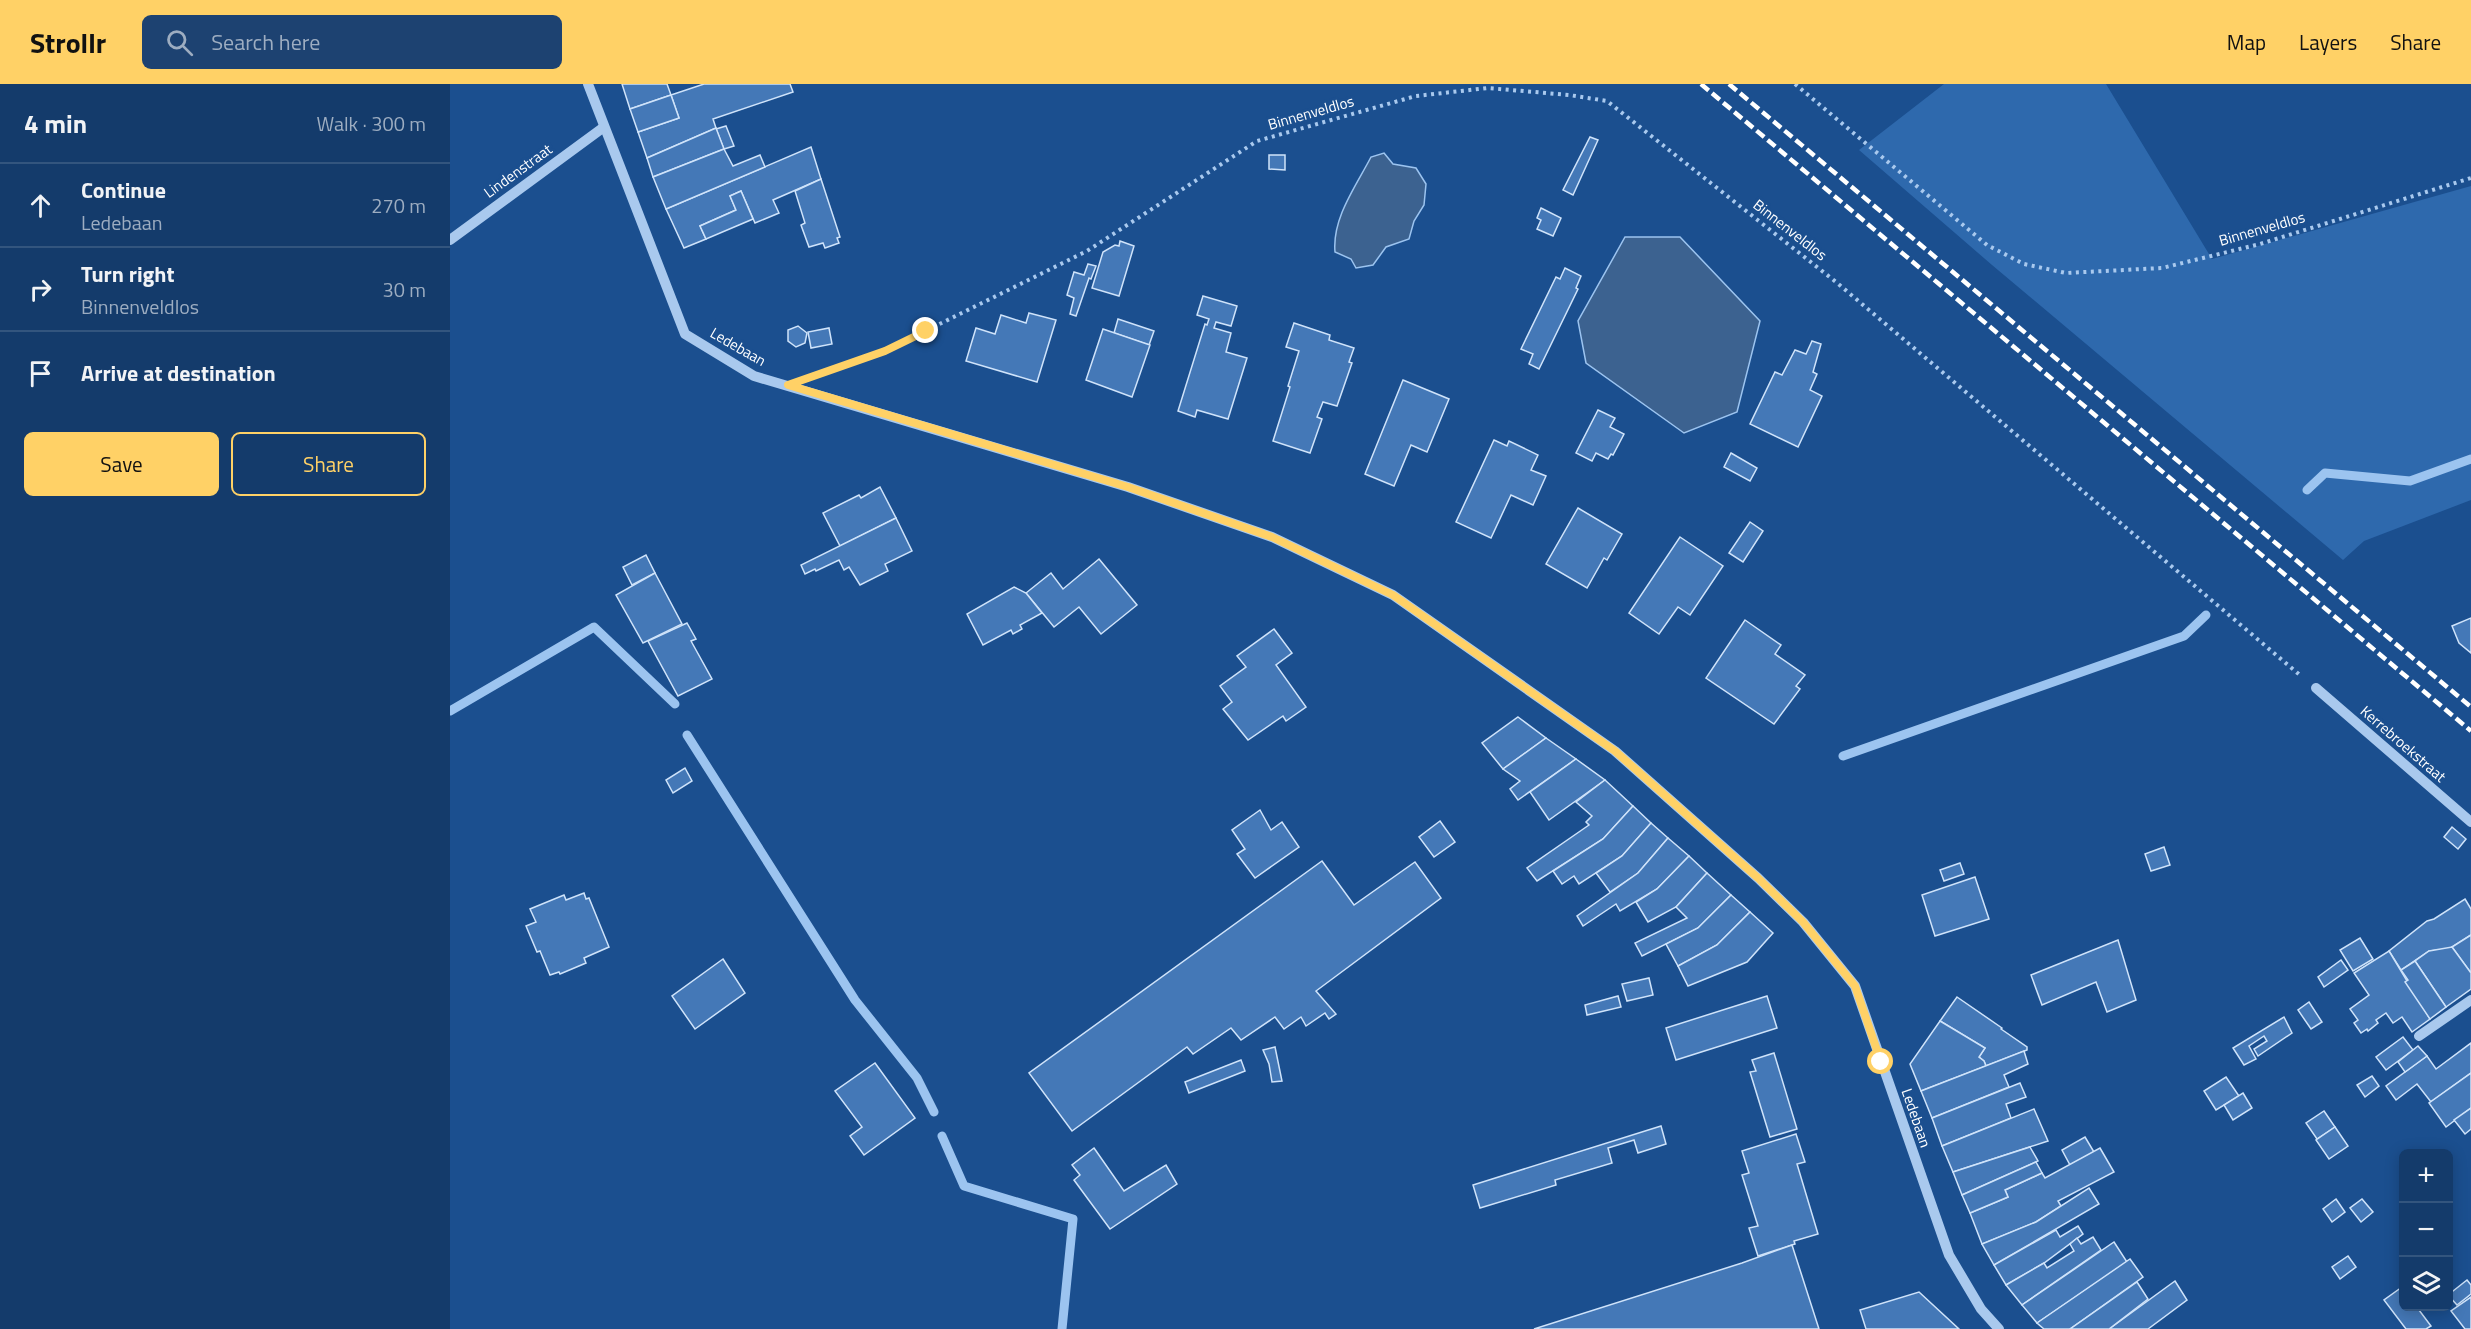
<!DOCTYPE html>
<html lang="en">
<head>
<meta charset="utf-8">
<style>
  body { margin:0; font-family:"Titillium Web",sans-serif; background:#1d4271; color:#f1f3f6 }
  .controls { position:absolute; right:18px; bottom:18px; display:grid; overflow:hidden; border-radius:9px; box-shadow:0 3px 15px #0003 }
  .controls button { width:54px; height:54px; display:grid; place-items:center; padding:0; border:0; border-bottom:2px solid #33557e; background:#143b6b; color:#f1f3f6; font:30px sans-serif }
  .stop { position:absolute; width:18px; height:18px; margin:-14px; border:4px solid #ffd166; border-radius:50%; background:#fff }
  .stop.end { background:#ffd166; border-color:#fff; box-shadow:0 2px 6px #0008 }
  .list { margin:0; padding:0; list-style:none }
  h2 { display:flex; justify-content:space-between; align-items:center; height:78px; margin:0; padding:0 24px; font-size:26px }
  h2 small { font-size:20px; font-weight:400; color:#9dadc1 }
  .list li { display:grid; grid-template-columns:39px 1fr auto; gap:18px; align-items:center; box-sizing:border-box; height:84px; padding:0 24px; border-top:2px solid #33557e }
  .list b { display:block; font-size:22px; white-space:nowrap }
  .list p { margin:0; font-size:20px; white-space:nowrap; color:#9dadc1 }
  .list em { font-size:20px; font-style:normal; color:#9dadc1 }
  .actions { display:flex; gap:12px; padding:18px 24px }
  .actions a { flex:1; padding:14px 0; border:2px solid #ffd166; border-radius:9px; text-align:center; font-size:21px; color:#ffd166 }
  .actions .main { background:#ffd166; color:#111 }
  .icon { flex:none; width:33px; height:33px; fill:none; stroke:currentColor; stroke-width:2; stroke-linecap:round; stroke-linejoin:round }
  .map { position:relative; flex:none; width:2021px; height:1245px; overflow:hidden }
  header { display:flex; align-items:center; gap:36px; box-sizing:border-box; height:84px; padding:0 30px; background:#ffd166; color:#111 }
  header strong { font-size:28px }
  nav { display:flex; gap:33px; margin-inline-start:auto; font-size:21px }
  .search { width:420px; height:54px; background:#1d4271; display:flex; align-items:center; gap:15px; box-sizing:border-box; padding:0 21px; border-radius:9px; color:#9dadc1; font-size:22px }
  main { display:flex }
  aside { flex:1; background:#143b6b }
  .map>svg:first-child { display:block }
  .green { fill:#2e69ad }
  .water { fill:#3c6290; stroke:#9cc4f0; stroke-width:1.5 }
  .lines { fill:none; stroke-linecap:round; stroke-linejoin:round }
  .stream { stroke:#9cc4f0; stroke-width:9 }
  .building { fill:#4478b7; stroke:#cfe3fa; stroke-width:1.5 }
  .path { stroke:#a9c9ee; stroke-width:4; stroke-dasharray:3 4.5; stroke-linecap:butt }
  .minor { stroke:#a9c9ee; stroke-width:10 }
  .rail { stroke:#fff; stroke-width:4.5; stroke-dasharray:10 4.5; stroke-linecap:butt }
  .route { stroke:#ffd166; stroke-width:8 }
  .labels { text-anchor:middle; stroke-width:6; stroke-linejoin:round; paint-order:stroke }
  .street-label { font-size:15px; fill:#fff; stroke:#1b4f8f }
</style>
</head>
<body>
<header>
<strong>Strollr</strong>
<div class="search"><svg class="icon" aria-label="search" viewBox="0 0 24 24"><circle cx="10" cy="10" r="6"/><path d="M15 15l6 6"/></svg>Search here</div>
<nav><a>Map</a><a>Layers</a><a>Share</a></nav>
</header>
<main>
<aside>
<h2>4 min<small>Walk · 300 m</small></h2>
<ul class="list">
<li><svg class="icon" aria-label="ahead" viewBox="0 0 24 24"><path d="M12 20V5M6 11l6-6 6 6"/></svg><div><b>Continue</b><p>Ledebaan</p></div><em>270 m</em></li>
<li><svg class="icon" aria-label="right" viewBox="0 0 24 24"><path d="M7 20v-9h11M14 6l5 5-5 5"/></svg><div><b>Turn right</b><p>Binnenveldlos</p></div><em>30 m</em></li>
<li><svg class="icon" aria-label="arrive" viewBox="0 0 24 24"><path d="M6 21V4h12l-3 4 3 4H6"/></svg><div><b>Arrive at destination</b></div></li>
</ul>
<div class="actions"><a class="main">Save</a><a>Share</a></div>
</aside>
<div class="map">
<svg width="2021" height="1245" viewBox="0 0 2021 1245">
  <rect width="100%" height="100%" fill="#1b4f8f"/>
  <path class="green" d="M1494,0h162l106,175 259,-73v314l-107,41 -21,19 -351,-295 -133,-115z"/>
  <g class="water">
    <path d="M934,69l9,11 23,4 10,16 -2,21 -10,16 -5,18 -23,8 -13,18 -17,3 -5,-9 -16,-7c-3,-34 21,-66 36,-95z"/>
    <path d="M1175,153h55l80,84 -23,91 -53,21 -98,-70 -8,-42z"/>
  </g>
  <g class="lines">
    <g class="stream">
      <path d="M1857,406l18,-17 85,8 61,-22"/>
      <path d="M0,627l144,-84 81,77"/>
      <path d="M237,651l168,265 62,78 17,34"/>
      <path d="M1393,672l341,-120 22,-21"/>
      <path d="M492,1052l22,50 109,33 -11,110"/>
    </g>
  </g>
  <g class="building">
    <path d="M172,0h45l4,11 -41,14z"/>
    <path d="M254,0h86l3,8 -80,27 3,9 -69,30 -9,-26 41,-14 -8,-23z"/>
    <path d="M221,11l8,23 -41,14 -8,-23z"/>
    <path d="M276,42l8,20 -10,3 -8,-20z"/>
    <path d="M266,44l8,21 -71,28 -6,-19z"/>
    <path d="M1140,53l8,3 -25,55 -10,-5z"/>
    <path d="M361,63l10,32 -48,21 6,13 -24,10 -14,-32 -11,5 6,14 -36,16 6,13 -22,9 -18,-39z"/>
    <path d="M274,65l9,17 27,-11 5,12 -99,42 -13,-32z"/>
    <path d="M819,71h16v15l-16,-1z"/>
    <path d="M371,95l19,58 -3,1 2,5 -14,5 -2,-5 -14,4 -8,-22 4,-2 -10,-32z"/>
    <path d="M291,107l12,28 -47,20 -6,-13 36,-16 -6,-14z"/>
    <path d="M1091,124l20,10 -8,18 -16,-7 4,-9 -4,-2z"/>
    <path d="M670,157l14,5 -15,50 -27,-8 11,-36 12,-7 4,1z"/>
    <path d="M638,180l8,2 -5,13 -2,-1 -13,38 -6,-2 4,-16 -7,-3 7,-23 10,3z"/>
    <path d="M1115,184l16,8 -5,12 2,1 -39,80 -10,-5 4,-10 -12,-5 35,-72 4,2z"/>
    <path d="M753,212l34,10 -6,20 -15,-4 -2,6 17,5 -5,19 21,6 -19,61 -31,-9 -2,7 -17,-6 27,-87 2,1 2,-6 -12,-4z"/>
    <path d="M579,229l27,7 -19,62 -71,-21 10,-33 19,6 6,-19 25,8z"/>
    <path d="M668,235l36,12 -5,14 -35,-12z"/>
    <path d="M844,239l36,12 -1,5 25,8 -5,14 3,1 -15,43 -14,-4 -6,15 5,2 -12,34 -37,-12 17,-54 -2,-1 11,-35 -13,-4z"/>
    <path d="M348,242l9,7 -2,10 -9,4 -8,-6v-11z"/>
    <path d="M379,244l3,16 -21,4 -3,-16z"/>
    <path d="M653,245l47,16 -18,52 -46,-17z"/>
    <path d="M1362,257l9,3 -8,28 4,2 -7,16 12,6 -24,51 -48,-23 25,-52 7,3 13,-25 11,4z"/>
    <path d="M953,296l46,19 -22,53 -16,-7 -17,41 -29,-12z"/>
    <path d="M1148,326l17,8 -5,9 14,7 -11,21 -2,-1 -3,5 -12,-6 -4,8 -16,-8z"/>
    <path d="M1044,356l13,6 2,-5 29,14 -7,15 15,6 -13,29 -22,-10 -20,43 -35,-16z"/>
    <path d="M1281,369l26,15 -7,13 -26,-14z"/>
    <path d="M430,403l16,31 -56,28 -17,-33 36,-18 2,3z"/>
    <path d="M1128,424l44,26 -15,26 -3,-2 -17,30 -41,-24z"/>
    <path d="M446,434l16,33 -27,13 3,7 -28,14 -11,-18 -5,3 -5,-10 -23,11 -1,-2 -10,5 -4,-9z"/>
    <path d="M1300,438l13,9 -20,31 -14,-9z"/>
    <path d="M1230,453l43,29 -33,49 -12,-8 -19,27 -30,-21z"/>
    <path d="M196,471l9,18 -23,12 -9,-18z"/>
    <path d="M649,475l38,46 -36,29 -22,-27 -25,20 -28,-34 25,-20 12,16z"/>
    <path d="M205,489l27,51 -39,19 -27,-48z"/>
    <path d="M564,503l12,6 16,20 -22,12 2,4 -9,5 -2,-4 -28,15 -16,-31z"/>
    <path d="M2021,534v35l-12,-10 -7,-17z"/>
    <path d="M1295,536l36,25 -6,9 30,21 -9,11 4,3 -26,35 -68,-46z"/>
    <path d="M237,539l9,16 -5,2 21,38 -34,17 -30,-55z"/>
    <path d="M824,545l18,24 -16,12 30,42 -20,14 -3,-5 -35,24 -25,-31 9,-7 -12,-16 26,-19 -9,-11z"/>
    <path d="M1068,633l28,21 -43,31 -21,-26z"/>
    <path d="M1096,654l30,21 -58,41 -8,-11 10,-8 -17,-12z"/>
    <path d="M1126,675l29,21 -56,40 -19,-28z"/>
    <path d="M235,684l7,13 -19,12 -7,-13z"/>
    <path d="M1155,696l28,26 -30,33 -66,42 -10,-13 62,-43 -3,-3 6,-6 -16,-14z"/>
    <path d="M1183,722l18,17 -29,33 -43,28 -5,-8 -12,8 -9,-13 50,-32z"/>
    <path d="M810,726l11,20 11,-8 17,25 -44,31 -18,-24 8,-5 -13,-19z"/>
    <path d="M990,737l15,21 -21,15 -15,-20z"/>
    <path d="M1201,739l17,15 -30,35 -28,19 -14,-19 26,-17z"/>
    <path d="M2002,743l14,12 -8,10 -14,-12z"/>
    <path d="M1218,754l21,18 -32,33 -37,22 -4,-7 -33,22 -6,-10 61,-43z"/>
    <path d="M1714,763l6,18 -19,6 -6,-17z"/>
    <path d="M1239,772l18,17 -31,34 -28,15 -12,-20 21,-13z"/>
    <path d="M872,777l32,44 61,-43 26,36 -125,93 20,23 -7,5 -4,-6 -19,13 -5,-9 -17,12 -9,-12 -34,23 -10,-12 -38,26 -6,-7 -115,84 -43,-58z"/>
    <path d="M1510,779l4,11 -20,7 -4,-11z"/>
    <path d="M1257,789l24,22 -33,33 -56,28 -7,-13 52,-25 -11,-11z"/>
    <path d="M1525,793l14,42 -54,17 -13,-41z"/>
    <path d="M134,809l2,6 3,-1 20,49 -25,11 2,5 -26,11 -1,-2 -9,3 -10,-24 -3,1 -11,-26 10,-4 -6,-13 34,-14 2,5z"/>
    <path d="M1281,811l19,17 -33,33 -39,21 -12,-22 32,-16z"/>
    <path d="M2015,815l6,10v26l-22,14 -20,2 -28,19 -12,-19 38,-30 7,-2z"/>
    <path d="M1300,828l23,21 -26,29 -59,24 -10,-20 39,-21z"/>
    <path d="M2021,851v38l-19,-26z"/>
    <path d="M1910,854l13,21 -20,12 -13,-21z"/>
    <path d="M1668,856l18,60 -29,12 -11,-30 -54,23 -11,-30z"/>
    <path d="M2002,863l19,26v16l-25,18 -31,-46 14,-10z"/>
    <path d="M1939,867l41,68 -18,13 -10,-15 -9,6 -7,-10 -10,7 2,3 -10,8 -1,-2 -6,4 -7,-10 4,-3 -8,-11 19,-14 -15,-22z"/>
    <path d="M273,875l22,34 -50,36 -23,-33z"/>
    <path d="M1891,876l7,10 -24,17 -6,-10z"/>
    <path d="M1965,877l31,46 -16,12 -25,-37 3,-2 -7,-10z"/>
    <path d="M1199,894l4,17 -26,6 -5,-17z"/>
    <path d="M1168,912l3,11 -34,8 -2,-10z"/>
    <path d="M1317,912l10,32 -101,32 -10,-32z"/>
    <path d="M1507,913l45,31 -1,1 26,18v3l-41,16 -2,-5 -5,-4 6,-9 -45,-27z"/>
    <path d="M1859,918l13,20 -11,7 -13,-19z"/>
    <path d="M1834,933l8,16 -34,23 -4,-7 13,-8 -3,-5 -15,10 7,13 -12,6 -11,-17z"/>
    <path d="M1490,937l45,27 -6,9 5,4 2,5 -65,25 -11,-27z"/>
    <path d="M1953,953l10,13 -27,20 -10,-13z"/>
    <path d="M2021,959v30l-40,29 -14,-18 -21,16 -10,-14 41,-30 9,13z"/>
    <path d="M1968,962l9,10 -22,16 -7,-10z"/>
    <path d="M825,963l7,34 -10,1 -3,-18 -6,-14z"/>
    <path d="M1574,967l4,13 -24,11 5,12 -77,31 -11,-27z"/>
    <path d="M1324,969l23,76 -27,8 -20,-65 6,-1 -4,-11z"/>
    <path d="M791,976l4,11 -56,22 -4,-11z"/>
    <path d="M425,979l40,55 -51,37 -14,-19 12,-9 -27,-36z"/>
    <path d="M2021,989v35l-25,19 -17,-24z"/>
    <path d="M1922,992l7,10 -14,11 -8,-12z"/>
    <path d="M1776,993l13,19 -23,14 -12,-19z"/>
    <path d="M1570,999l6,14 -20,7 5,14 -69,28 -10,-28z"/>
    <path d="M1793,1009l9,15 -19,12 -9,-15z"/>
    <path d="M2021,1024v21l-6,5 -11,-14z"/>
    <path d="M1584,1025l14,32 -95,31 -11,-26z"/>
    <path d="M1874,1027l11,16 -18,12 -11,-16z"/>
    <path d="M1211,1042l5,18 -28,9 -4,-13 -26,8 4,15 -57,17 1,5 -76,23 -7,-23z"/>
    <path d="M1885,1043l13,19 -19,13 -13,-19z"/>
    <path d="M1346,1050l9,28 -8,2 21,70 -24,7 1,3 -37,12 -9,-28 9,-2 -16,-51 7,-2 -7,-22z"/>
    <path d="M1635,1053l9,15 -24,13 -8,-15z"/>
    <path d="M1580,1063l8,14 -76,34 -9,-23z"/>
    <path d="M644,1064l30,43 42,-26 11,19 -67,45 -36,-49 6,-5 -8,-10z"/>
    <path d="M1650,1064l14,24 -56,29 3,5 -25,16 -54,22 -12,-31 38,-16 -3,-7 37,-17 3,5z"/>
    <path d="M1586,1078l6,11 -37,17 3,7 -38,16 -8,-18z"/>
    <path d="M1639,1104l10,16 -105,61 -12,-21 54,-22z"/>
    <path d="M1886,1115l9,13 -13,10 -9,-13z"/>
    <path d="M1912,1115l11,13 -12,10 -11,-14z"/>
    <path d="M1628,1142l5,8 -39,29 -38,22 -12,-20 62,-35 4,7z"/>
    <path d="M1643,1153l8,13 -79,55 -16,-20 38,-22 3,5 27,-17 -4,-7 7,-6 4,6z"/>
    <path d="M1664,1158l13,20 -90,61 -15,-18z"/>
    <path d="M1342,1161l27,84h-285l208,-66z"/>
    <path d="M1898,1172l8,11 -16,12 -8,-12z"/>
    <path d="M1680,1175l13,18 -73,52h-26l-7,-6z"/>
    <path d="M2017,1196l4,5v9l-14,11 -9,-10z"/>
    <path d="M1725,1197l12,19 -39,29h-39z"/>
    <path d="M1687,1198l11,17 -39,30h-39z"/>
    <path d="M1952,1203l2,19h12l15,20 -5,3h-20l-22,-29z"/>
    <path d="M1469,1208l40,37h-93l-6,-19z"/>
    <path d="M2021,1213v32h-6l-14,-18z"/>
  </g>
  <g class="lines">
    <g class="path">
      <path d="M1345,0l192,161 37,19 42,9 96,-5 98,-24 211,-66"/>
      <path d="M372,289l63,-22 202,-100 170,-110 159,-45 72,-8 81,7 38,6 229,181 465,394"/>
    </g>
    <g class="minor">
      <path d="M138,0l97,250 69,42 374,111 144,50 121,58 222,156 143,127 45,44 52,64 94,269 32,54 18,20"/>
      <path d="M0,156l154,-113"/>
      <path d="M1866,604l155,134"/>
      <path d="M1969,952l52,-36"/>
    </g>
    <g class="rail">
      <path d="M1251,0l770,647"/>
      <path d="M1279,0l742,623"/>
    </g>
  </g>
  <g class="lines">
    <path class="route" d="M476,247l-41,20 -97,34 340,102 144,50 121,58 222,156 143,127 45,44 52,64 26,76"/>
  </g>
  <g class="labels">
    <g class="street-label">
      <text transform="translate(861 29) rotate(-16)" y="5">Binnenveldlos</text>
      <text transform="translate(68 87) rotate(-36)" y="5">Lindenstraat</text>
      <text transform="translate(1812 145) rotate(-16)" y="5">Binnenveldlos</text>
      <text transform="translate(1340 146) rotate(38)" y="5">Binnenveldlos</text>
      <text transform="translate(288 263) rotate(30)" y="5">Ledebaan</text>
      <text transform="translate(1953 660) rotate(41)" y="5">Kerrebroekstraat</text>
      <text transform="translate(1466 1034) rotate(71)" y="5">Ledebaan</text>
    </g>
  </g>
</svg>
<div class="controls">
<button>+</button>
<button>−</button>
<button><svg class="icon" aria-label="layers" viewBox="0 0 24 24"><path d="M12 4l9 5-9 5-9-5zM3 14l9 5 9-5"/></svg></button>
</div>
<div class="stop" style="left:1431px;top:978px"></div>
<div class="stop end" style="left:476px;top:247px"></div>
</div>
</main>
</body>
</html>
